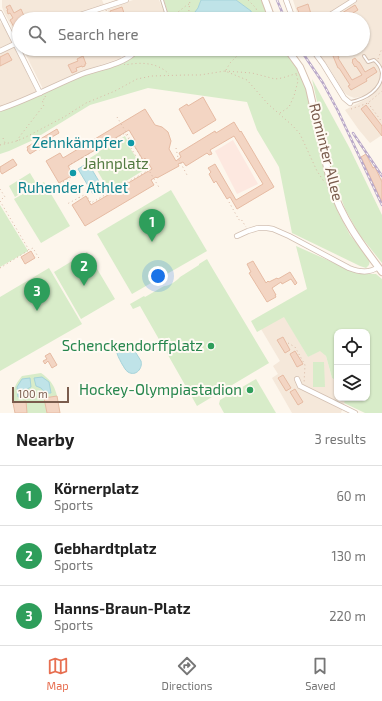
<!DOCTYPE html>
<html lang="en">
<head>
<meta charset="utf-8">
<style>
  body { margin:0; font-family:"Exo 2",sans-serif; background:#f6f6f6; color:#222 }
  .controls { position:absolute; right:12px; bottom:12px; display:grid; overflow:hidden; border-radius:8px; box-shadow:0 1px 3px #0004 }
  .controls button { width:36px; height:36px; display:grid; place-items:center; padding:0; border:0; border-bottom:1px solid #e0e0e0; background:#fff; color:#222; font:20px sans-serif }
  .scale { position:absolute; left:12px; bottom:10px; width:57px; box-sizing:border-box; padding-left:4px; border:2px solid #7a5c4d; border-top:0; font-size:11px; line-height:14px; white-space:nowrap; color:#7a5c4d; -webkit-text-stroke:3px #fffaf3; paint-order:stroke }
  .you { position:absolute; left:158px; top:276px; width:14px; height:14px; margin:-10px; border:3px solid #fff; border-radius:50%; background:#1a73e8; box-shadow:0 0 0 6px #1a73e833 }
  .badge { display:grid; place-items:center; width:26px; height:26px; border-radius:50%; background:#e76f51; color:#fff; font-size:13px; font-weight:700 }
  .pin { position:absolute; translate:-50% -33px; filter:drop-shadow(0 1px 2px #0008) }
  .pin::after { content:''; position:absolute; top:21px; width:14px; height:12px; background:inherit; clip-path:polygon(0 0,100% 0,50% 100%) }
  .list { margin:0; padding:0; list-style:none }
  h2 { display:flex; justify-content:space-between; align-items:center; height:52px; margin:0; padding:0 16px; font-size:17px }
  h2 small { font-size:13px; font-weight:400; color:#767676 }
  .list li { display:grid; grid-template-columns:26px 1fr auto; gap:12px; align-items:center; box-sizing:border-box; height:60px; padding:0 16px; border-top:1px solid #e0e0e0 }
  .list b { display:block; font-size:15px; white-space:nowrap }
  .list p { margin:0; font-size:13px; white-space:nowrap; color:#767676 }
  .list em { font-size:13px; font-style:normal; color:#767676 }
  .icon { flex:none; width:22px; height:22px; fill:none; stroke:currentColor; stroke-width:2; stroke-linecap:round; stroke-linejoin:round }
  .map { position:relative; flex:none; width:382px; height:413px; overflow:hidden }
  .search { position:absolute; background:#fff; box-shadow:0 1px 3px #0004; left:12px; right:12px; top:12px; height:44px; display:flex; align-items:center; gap:10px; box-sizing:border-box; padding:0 14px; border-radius:22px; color:#767676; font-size:15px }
  .sheet { height:232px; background:#fff }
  nav { display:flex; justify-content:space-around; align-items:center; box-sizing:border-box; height:56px; border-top:1px solid #e0e0e0; background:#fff; font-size:11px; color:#767676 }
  nav a { display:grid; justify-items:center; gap:2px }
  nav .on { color:#e76f51 }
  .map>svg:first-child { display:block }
  .residential { fill:#f5e8da }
  .commercial { fill:#fde8e0 }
  .green { fill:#d8ecc9 }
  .water { fill:#bfe3e8; stroke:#a5d3da }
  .building { fill:#f3d5c3; stroke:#e6bba3 }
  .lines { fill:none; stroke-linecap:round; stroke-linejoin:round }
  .lane-casing { stroke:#d1beb0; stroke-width:4 }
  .street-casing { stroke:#d1beb0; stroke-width:6 }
  .secondary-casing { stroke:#d6c0b0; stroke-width:8 }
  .path { stroke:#d9b8a5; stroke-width:1; stroke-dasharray:1 3; stroke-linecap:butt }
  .lane { stroke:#fff; stroke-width:2 }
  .street { stroke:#fff; stroke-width:4.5 }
  .secondary { stroke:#fff; stroke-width:6 }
  .rail-casing { stroke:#b9a8c9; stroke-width:2.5 }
  .rail { stroke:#fffaf3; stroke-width:1; stroke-dasharray:3; stroke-linecap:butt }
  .culture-dot { fill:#0f9aa8; stroke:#fffaf3; stroke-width:1.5 }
  .leisure-dot { fill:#2e9e5b; stroke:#fffaf3; stroke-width:1.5 }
  .labels { text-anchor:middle; stroke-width:4; stroke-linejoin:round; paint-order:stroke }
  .culture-label { font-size:15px; fill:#0d838f; stroke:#fffaf3; text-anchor:end }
  .street-label { font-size:15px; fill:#7a5c4d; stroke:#fffaf3 }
  .park-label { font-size:15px; fill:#537a41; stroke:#fffaf3 }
  .leisure-label { font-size:15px; fill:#27864d; stroke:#fffaf3; text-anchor:end }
</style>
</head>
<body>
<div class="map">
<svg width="382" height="413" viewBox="0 0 382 413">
  <rect width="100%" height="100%" fill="#fdf6ec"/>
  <g class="residential">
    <path d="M2,0h100l2,5 -44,14h-41v20h-1l-14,-27 -2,-5z"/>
    <path d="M133,0h26l6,15v4h-55l-3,-10z"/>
    <path d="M293,0h89v135l-12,8 -11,-13 -14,-20 23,-12 -3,-2 -11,2 -7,-3 -4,-4 -15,-25 -13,-17h48v-30h-64z"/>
    <path d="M0,22l4,4 8,16 -12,6z"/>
    <path d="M14,47l22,45 -36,15v-53z"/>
    <path d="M23,49h95l3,9 -41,14 -37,17z"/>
    <path d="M284,316l24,41 12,-7 6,6 6,22 5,3v17h9l-5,15h-49l-20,-35 6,-4 -5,-8 7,-5 -19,-32z"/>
  </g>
  <path class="commercial" d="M233,140l25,44 -21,10 -22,-43z"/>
  <g class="green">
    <path d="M164,0h37l-3,8 -4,6v5h-29l4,-2z"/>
    <path d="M236,0h25l8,19h-16l-2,-8z"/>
    <path d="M143,49h141l13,19 12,28 21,94 9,24 11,21 20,25 -1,5 -3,3 -6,-2 -68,-33 -13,-66 -22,-37 -10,-28 -99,-14 -58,17 -59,36 -22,10 -9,3v-43c26,-9 51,-22 76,-33 22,-8 50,-13 67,-29z"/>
    <path d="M312,79l37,68 33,68v48l-23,-29 -14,-25 -11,-31z"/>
    <path d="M125,136l3,6 -1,1 13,21h1l3,6 -26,16 -1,-2 -9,5 -18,-31 8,-5v-1z"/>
    <path d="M30,173l6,10 -21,14 -6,-11z"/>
    <path d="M44,182l26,44 -29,17 -27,-44z"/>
    <path d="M171,190l36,61 -75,43 -35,-60z"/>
    <path d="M0,205l28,46 -28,16z"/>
    <path d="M296,246l63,28h17l6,5v134h-17l-21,-10 2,-5h21v-66h-30v49l-5,-3 -6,-22 -6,-5 -12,6 -24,-40 -27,15 -6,-11 56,-32z"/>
    <path d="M87,252l28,47 -34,20 -27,-47z"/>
    <path d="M207,259l4,7 58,97 -72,43 -57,-100 -7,3 -3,-5 14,-8 1,1 19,-11c5,0 13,-5 16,-9l19,-12v-1z"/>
    <path d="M49,268l33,56 -82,47v-74z"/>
    <path d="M313,362h11l1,25h-12z"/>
    <path d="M41,373c16,11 16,22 19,40h-45c-3,-16 -4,-24 7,-37z"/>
    <path d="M256,379l20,34h-52l-5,-9 1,-4z"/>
  </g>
  <g class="water">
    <path d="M201,0h35l15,11 2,8h-59l1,-7 3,-4z"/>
    <path d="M88,163l15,25 -10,6 -15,-25z"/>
    <path d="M123,343h6l2,2 10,16c2,7 -5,16 -13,11 -3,-2 -4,-5 -6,-8 -4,-8 -10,-16 1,-21z"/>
    <path d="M42,377l7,5 2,11h-6l-4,-5 -5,-2 -2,-8z"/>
    <path d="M30,378l1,9c-5,2 -7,5 -7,9l-6,1 -1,-10 5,-8z"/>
  </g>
  <g class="building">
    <path d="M308,4l3,10 -10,3 -4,-9z"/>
    <path d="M10,5l4,8 7,-4 3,7 -5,3v17l-9,-16 3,-2 -3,-5 -2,1 -1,-4h1l-2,-3z"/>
    <path d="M355,5l3,5 -7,4 2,3 -3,2h-4l-4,-6z"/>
    <path d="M122,7l2,6 -3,2 1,4h-10l-2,-8z"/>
    <path d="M341,49h11l-14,7 1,2h-1l14,22 10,-5 -6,-9 -1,1 -3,-5 1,-1 -1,-1 3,-2 3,4h1l2,3 4,7 9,-5 3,5 -11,7 1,2 -16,9 -3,-4 2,-1 -9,-14 -2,-3h-1l-5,-12 9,-5z"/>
    <path d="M8,53l4,7 -12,6v-9z"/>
    <path d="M83,56l3,8h-1v2l-3,1v-1l-6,2 1,3 -5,2 -4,-8 10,-4 -1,-2z"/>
    <path d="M203,97l13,23 -23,14 -14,-25 8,-5 1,2z"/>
    <path d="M366,105l16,21v10l-21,-27z"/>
    <path d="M145,109l10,16 7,2 6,5 3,9 -2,8 7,12 5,-4 -2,-4 36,-22 1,2 18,-11 6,10 1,-1 33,56 -37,22 -7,-12 -3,2 -11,-18 -2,2 -5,-9 2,-2 -3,-4 7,-4 21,36 27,-16 -29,-48 -24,14 2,4 -3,1 -2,-2 -21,13 -3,-4 -5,2 1,2 -22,12 -1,-1 -5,3 3,5 -69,41 -13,-21 14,-9 5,9 61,-36 -7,-11 -2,2 -11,-18 3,-2 -6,-10 -61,36 5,9 -14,8 -13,-22 14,-8 3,5z"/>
    <path d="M57,129l2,4 -7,4 2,4 -15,9 -1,-1 -8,5 -3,-4 1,-1 -1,-2z"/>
    <path d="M366,154l7,14 2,-1 7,15v20l-21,-45z"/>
    <path d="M13,159l4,6 -15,9 -2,-3v-4z"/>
    <path d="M31,251l4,7 -10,6 -4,-7z"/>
    <path d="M253,261l13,22 2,-2 1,1 8,-4 1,1 12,-7 7,11 -2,2 -4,-6 -9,5 -1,-2 -9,6 4,7h-1l1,2 -9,5 -18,-29 2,-1 -4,-8z"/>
    <path d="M283,337l7,13 -5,3 -8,-13z"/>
    <path d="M295,351l8,13 -6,3 -7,-13z"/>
    <path d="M50,353l7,12 -5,3 -4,-7 -3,3 -2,-3 4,-2 -2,-3z"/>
    <path d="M283,375l8,13 -5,3 -8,-13z"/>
    <path d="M295,389l8,13 -5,3 -8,-13z"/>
    <path d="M57,396l3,17h-13l-3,-15z"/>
    <path d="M26,401l1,12h-12l-2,-10z"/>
  </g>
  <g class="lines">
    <g class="lane-casing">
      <g id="lane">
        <path d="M162,0l5,16"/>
        <path d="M351,102c14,-3 31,-12 31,-29 -1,-6 -4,-10 -8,-13l-6,2 -4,-6"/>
      </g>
    </g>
    <g class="street-casing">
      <g id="street">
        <path d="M286,0l7,19"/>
        <path d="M0,13l40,80"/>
        <path d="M68,19l58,-19"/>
        <path d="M324,19l30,-19"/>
        <path d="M312,49l11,15 21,34 6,5"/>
        <path d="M0,51l19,-9"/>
        <path d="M0,109c28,-9 55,-24 82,-35 16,-6 39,-9 52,-21"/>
        <path d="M237,236l11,-5 10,-3h9l6,1 16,7 60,32c10,4 20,6 29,-1"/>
        <path d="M297,379l3,7 4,2 51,25"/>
      </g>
    </g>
    <g class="secondary-casing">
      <g id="secondary">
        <path d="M265,0l7,19"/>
        <path d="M287,49l13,18 9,21 22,97c11,34 30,59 51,87"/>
      </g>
    </g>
    <g class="path">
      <path d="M248,0l8,8 3,11"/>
      <path d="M106,10l3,9"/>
      <path d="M169,19l18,-14 2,-1"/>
      <path d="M188,19l2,-19"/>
      <path d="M119,49l3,7"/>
      <path d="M142,52l10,-1 7,-2"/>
      <path d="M378,59l4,-11"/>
      <path d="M124,64l1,1c15,-3 32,-3 44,9"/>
      <path d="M226,70l4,-7 14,-14"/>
      <path d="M225,71l27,2 23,6 7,-1 16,-5"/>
      <path d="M368,103l14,19"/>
      <path d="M351,109l17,-6 14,-12"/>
      <path d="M280,113l9,-6 5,-11 4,-15 -2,-8"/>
      <path d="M117,117l43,72"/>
      <path d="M3,138l2,5"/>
      <path d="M17,141l3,-5 24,-31 -2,-5 4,-2 -1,-2"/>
      <path d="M0,145l17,-4 9,-4 38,-20 22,-14 29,-12 22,-12 15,-3 34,-1h14l25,-4 22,9 21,24 25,22 7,8 17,37 8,12"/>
      <path d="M176,148l2,10 9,17"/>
      <path d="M380,175l2,5"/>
      <path d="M69,180l10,18"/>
      <path d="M56,186l19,-11 -6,-10 56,-32 5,8 -2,2 12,20 2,-1 5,9 -56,32 -5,-9 -19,10"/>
      <path d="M0,189l5,8 -5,3"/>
      <path d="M0,201l29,49 4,-2 7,12"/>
      <path d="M229,202l10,18 2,-1 5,8"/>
      <path d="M0,268l29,-18"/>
      <path d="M288,343l7,4 10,18 -1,19"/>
    </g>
    <use href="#lane" class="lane"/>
    <use href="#street" class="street"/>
    <use href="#secondary" class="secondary"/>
    <g class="rail-casing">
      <g id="rail">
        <path d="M277,0l8,19"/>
        <path d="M300,49l23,34 15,28 44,94"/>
        <path d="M353,133l29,43"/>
      </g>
    </g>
    <use href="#rail" class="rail"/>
  </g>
  <g class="culture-dot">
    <circle cx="131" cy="143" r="4"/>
    <circle cx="73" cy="173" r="4"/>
  </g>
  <g class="leisure-dot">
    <circle cx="211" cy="346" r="4"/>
    <circle cx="250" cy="390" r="4"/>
  </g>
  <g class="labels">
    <g class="culture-label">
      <text x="123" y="148">Zehnkämpfer</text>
      <text x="73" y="193" text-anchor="middle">Ruhender Athlet</text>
    </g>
    <g class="street-label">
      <text transform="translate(326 152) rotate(76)" y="5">Rominter Allee</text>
    </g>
    <g class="park-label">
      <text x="116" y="169">Jahnplatz</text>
    </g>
    <g class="leisure-label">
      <text x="203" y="351">Schenckendorffplatz</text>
      <text x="242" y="395">Hockey-Olympiastadion</text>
    </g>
  </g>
</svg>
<div class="controls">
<button><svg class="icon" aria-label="locate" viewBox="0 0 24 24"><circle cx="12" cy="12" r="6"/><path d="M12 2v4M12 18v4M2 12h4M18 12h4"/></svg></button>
<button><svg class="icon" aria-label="layers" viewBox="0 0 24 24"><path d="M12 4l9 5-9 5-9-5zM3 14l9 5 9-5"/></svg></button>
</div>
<div class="scale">100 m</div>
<div class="you"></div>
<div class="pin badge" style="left:152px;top:242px;background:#2e9e5b">1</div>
<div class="pin badge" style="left:84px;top:286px;background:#2e9e5b">2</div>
<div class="pin badge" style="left:37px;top:311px;background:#2e9e5b">3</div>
<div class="search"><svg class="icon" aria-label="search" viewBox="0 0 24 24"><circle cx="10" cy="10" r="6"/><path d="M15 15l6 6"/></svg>Search here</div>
</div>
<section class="sheet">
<h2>Nearby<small>3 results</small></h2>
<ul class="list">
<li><span class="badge" style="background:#2e9e5b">1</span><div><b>Körnerplatz</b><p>Sports</p></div><em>60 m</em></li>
<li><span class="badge" style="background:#2e9e5b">2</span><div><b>Gebhardtplatz</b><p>Sports</p></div><em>130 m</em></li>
<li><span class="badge" style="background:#2e9e5b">3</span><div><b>Hanns-Braun-Platz</b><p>Sports</p></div><em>220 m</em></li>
</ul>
</section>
<nav>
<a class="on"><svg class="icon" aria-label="map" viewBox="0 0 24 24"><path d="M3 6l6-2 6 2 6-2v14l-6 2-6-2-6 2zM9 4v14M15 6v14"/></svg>Map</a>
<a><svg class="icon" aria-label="directions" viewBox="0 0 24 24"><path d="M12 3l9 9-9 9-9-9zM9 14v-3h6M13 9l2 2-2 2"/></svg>Directions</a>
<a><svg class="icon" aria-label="saved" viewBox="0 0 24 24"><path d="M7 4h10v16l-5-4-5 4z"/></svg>Saved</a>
</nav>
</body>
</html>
